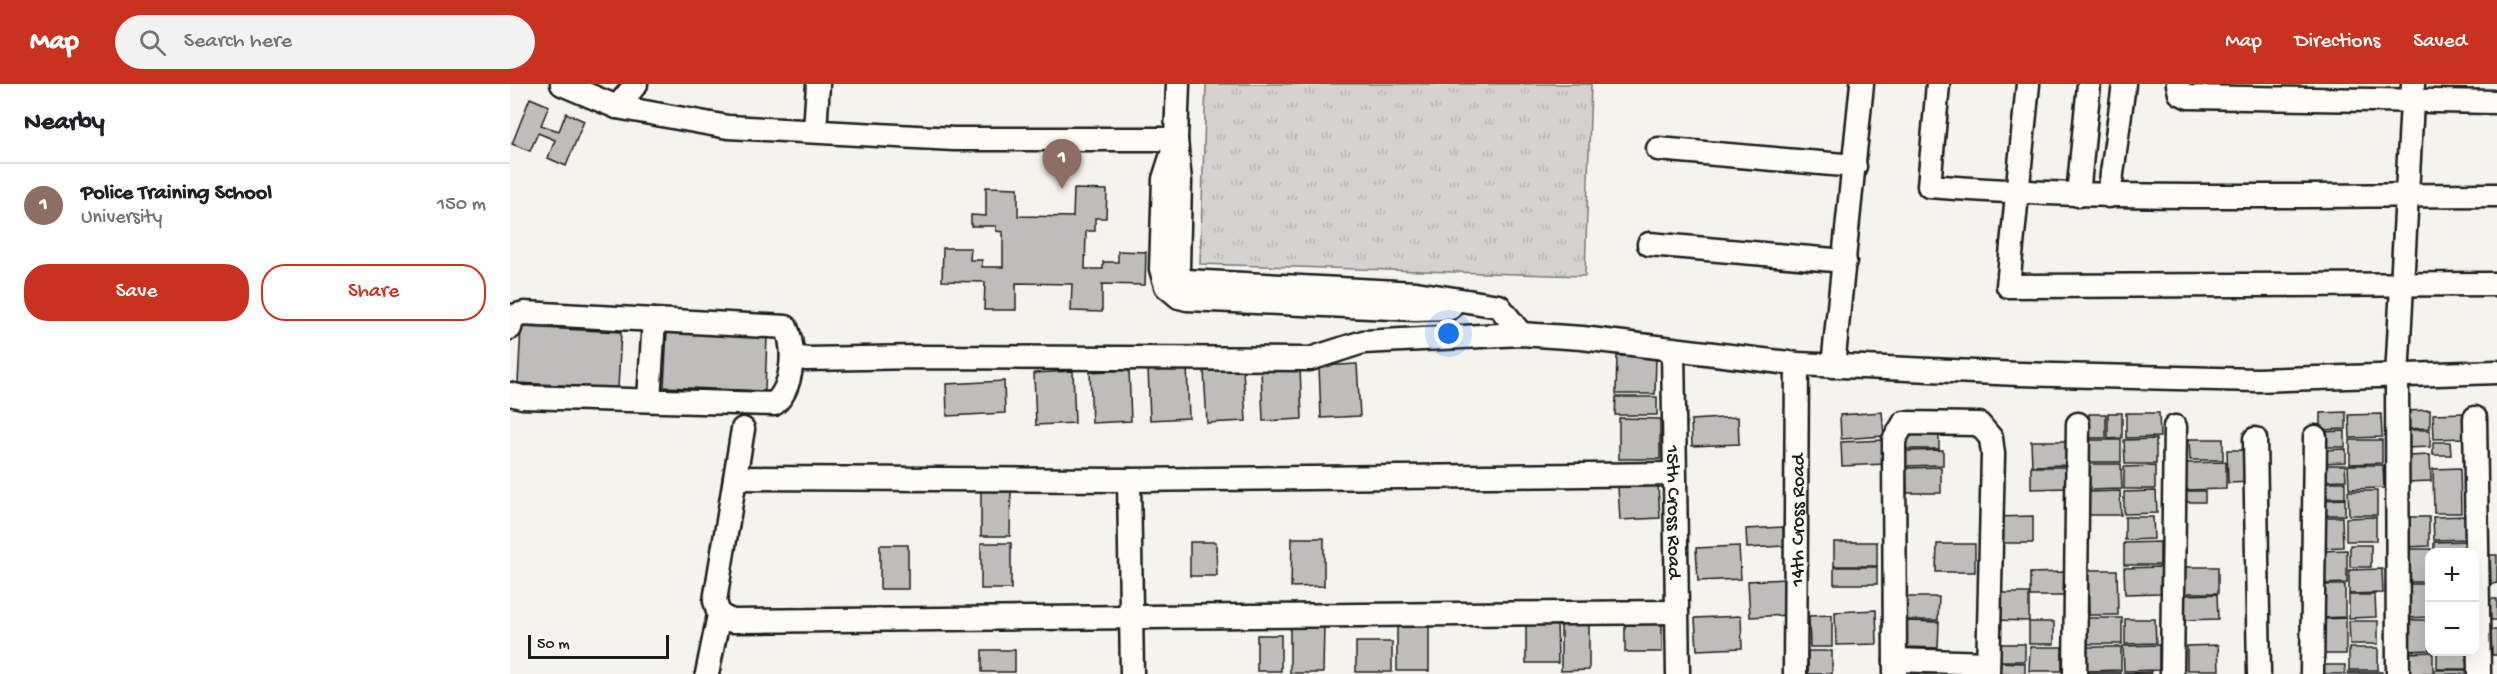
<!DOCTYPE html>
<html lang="en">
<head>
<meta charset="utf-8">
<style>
  body { margin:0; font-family:"Gochi Hand",sans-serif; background:#f2f2f2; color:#202124 }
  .controls { position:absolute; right:18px; bottom:18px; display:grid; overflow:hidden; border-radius:12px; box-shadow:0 6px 24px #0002 }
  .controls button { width:54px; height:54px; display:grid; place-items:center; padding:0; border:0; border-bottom:2px solid #e0e0e0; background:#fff; color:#202124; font:30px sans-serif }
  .scale { position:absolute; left:18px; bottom:15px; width:141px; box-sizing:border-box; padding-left:6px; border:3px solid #1c1c1c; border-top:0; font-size:16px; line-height:21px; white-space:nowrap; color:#1c1c1c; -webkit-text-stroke:4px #fdfcf7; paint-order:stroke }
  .you { position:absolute; left:939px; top:250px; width:21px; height:21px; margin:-15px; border:4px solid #fff; border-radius:50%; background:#1a73e8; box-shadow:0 0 0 9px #1a73e833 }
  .badge { display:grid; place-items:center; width:39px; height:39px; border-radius:50%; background:#c8321e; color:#fff; font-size:20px; font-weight:700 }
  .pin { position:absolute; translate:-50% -50px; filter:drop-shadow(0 2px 3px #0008) }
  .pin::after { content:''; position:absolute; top:32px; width:21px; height:18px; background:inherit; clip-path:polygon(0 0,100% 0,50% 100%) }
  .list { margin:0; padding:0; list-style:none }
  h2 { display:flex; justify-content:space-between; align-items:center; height:78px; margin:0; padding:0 24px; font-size:26px }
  h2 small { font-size:20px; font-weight:400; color:#757577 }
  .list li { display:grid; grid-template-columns:39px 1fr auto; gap:18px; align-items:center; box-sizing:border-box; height:84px; padding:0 24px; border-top:2px solid #e0e0e0 }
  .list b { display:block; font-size:22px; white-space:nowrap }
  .list p { margin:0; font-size:20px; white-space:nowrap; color:#757577 }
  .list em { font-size:20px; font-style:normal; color:#757577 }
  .actions { display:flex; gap:12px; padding:18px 24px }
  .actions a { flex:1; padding:14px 0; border:2px solid #c8321e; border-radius:24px; text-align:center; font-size:21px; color:#c8321e }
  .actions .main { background:#c8321e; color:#fff }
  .icon { flex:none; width:33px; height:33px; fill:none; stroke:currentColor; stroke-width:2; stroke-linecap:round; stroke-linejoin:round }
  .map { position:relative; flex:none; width:1987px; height:590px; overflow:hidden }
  header { display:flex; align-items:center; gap:36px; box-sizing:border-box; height:84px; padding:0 30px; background:#c8321e; color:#fff }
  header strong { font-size:28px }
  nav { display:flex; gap:33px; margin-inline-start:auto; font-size:21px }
  .search { width:420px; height:54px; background:#f2f2f2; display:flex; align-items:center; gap:15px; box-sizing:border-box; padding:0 21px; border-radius:33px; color:#757577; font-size:22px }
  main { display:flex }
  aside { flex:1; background:#fff }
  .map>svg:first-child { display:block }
  .park { fill:url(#park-tufts); stroke:#787876; stroke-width:1.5 }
  .building { fill:#bebdba; stroke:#1c1c1c; stroke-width:1.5 }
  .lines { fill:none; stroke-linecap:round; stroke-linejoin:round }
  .minor-casing { stroke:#1c1c1c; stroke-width:27 }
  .minor { stroke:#fdfcf7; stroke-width:22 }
  .labels { text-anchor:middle; stroke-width:4.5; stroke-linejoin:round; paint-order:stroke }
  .street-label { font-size:20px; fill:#1c1c1c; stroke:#fdfcf7 }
</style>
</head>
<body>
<header>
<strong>Map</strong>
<div class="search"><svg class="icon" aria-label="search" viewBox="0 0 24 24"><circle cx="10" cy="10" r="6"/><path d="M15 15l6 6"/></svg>Search here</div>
<nav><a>Map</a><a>Directions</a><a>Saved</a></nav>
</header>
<main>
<aside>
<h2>Nearby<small></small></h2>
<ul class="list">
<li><span class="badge" style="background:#8d6e63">1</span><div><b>Police Training School</b><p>University</p></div><em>150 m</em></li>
</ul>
<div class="actions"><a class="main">Save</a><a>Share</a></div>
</aside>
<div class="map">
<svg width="1987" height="590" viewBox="0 0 1987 590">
  <defs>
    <pattern id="park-tufts" width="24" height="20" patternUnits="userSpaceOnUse" patternTransform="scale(1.5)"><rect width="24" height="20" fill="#d4d3cf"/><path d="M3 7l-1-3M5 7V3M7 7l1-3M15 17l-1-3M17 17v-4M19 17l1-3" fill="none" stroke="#b5b5b1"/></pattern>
  </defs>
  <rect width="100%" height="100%" fill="#f4f3ee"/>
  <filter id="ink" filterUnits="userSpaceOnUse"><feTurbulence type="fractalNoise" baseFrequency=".0167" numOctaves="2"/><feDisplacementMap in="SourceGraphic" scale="12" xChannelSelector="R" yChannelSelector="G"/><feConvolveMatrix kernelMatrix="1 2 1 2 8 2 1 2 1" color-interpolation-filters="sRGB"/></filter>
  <g filter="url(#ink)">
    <path class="park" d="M696,0h385l-6,192 -385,-12z"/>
    <g class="building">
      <path d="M20,14l19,8 -8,19 18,6 7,-18 18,8 -18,45 -18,-8 7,-18 -17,-7 -8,18 -18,-7z"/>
      <path d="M476,103l32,1v28l55,1 1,-28 33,1 -1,28h-11v13h-9l-1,38h18v-7h15v-11l28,1 -1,33 -43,-1v28l-31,-1 1,-27 -56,-1v27h-32l1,-28 -43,-1 1,-33h28l-1,12h12v7h21v-35l-7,-1v-5h-25v-11l15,1z"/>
      <path d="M11,243l100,5 -3,56 -100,-5z"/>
      <path d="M157,247l100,5 -2,55 -101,-4z"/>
      <path d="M1107,272h39l-1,38h-39z"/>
      <path d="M847,280l3,52 -39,2 -2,-52z"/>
      <path d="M677,282l2,52 -39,2 -2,-52z"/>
      <path d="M790,284l2,51 -39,2 -2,-52z"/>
      <path d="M733,285l3,52 -39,2 -3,-52z"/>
      <path d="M619,286l2,51 -39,2 -2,-51z"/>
      <path d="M563,287l2,52 -39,2 -2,-52z"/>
      <path d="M494,297l1,32 -58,3 -1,-32z"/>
      <path d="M1106,313h41v18h-42z"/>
      <path d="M1920,326v18l-26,1v-18z"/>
      <path d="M1372,328l2,24 -43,3 -1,-24z"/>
      <path d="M1836,328v17l-26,1v-17z"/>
      <path d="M1598,329h14v25l-14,1z"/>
      <path d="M1616,329h33l1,24 -34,1z"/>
      <path d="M1955,329l1,25 -32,1 -1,-25z"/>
      <rect x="1579" y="330" width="17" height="24"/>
      <path d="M1871,330l1,23 -32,1 -1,-23z"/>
      <path d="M1228,333l1,27 -47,2 -1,-26z"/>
      <path d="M1109,334l41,1v40h-41z"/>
      <rect x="1396" y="346" width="33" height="19"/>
      <path d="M1894,346h26v17l-26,1z"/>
      <path d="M1835,347v16h-25v-15z"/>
      <path d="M1646,355v25h-31l-1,-24z"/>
      <path d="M1679,355h34v21h-33z"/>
      <path d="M1374,356l1,24 -43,2 -1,-24z"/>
      <rect x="1579" y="356" width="32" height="22"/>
      <path d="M1840,356h32v23l-32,1z"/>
      <path d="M1521,357h36v24l-35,1z"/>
      <path d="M1923,358h17l1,13h-18z"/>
      <path d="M1836,365v13l-25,1v-13z"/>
      <path d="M1433,366v15l-37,1v-15z"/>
      <path d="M1717,366h24l1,32 -24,1z"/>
      <path d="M1920,371l1,26 -24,1v-26z"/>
      <path d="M1716,378v27l-41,1v-27z"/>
      <path d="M1579,380h32l1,25 -33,1z"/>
      <path d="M1811,381h24l1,15 -25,1z"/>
      <path d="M1838,381h35l1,23 -35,1z"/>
      <path d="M1645,382v23h-31v-22z"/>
      <path d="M1431,383v26h-34l-1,-25z"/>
      <path d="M1521,383h37l1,21 -38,1z"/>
      <path d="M1950,384l1,45h-27l-1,-44z"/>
      <path d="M1811,398h24v16h-23z"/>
      <path d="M1148,401l2,33 -40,2 -2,-33z"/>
      <path d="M471,404h30l-1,48h-29z"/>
      <path d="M1610,407l1,24h-32v-23z"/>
      <path d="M1646,407l1,22 -33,1v-22z"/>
      <rect x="1670" y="407" width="25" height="11"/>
      <path d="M1838,407h29v24h-28z"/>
      <path d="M1835,415v16h-24v-15z"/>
      <path d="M1523,432v27h-39v-26z"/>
      <path d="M1958,432l1,23 -35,1 -1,-23z"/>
      <path d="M1615,433h28l1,22 -29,1z"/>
      <path d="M1812,433h20l1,30 -21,1z"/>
      <path d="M1866,433v24h-30v-23z"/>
      <path d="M1895,433h24v29l-24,1z"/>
      <path d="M1273,443l1,19 -37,2 -1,-19z"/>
      <path d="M782,454h32v48l-33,1z"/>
      <path d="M1958,457v11h-34v-10z"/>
      <path d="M680,458h26l1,34h-27z"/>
      <rect x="1324" y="458" width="43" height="24"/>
      <path d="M1650,458v23h-36v-22z"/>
      <rect x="471" y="459" width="30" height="46"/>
      <path d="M1427,460h38v28h-39z"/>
      <rect x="370" y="461" width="28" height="44"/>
      <rect x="1840" y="461" width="21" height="22"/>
      <path d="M1229,462l2,33 -43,2 -2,-33z"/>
      <path d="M1895,465h26l-1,33h-24z"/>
      <path d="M1837,466v33l-26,1v-33z"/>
      <path d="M1980,471h7v28l-6,1z"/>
      <rect x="1324" y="483" width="43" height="17"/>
      <path d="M1651,483v26l-36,1 -1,-26z"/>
      <rect x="1673" y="483" width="35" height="26"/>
      <path d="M1872,485l1,24 -34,1v-24z"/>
      <path d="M1578,486h29l1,45h-29z"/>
      <path d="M1557,488l1,24h-38v-23z"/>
      <path d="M1276,495l2,36 -38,2 -2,-36z"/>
      <path d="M1896,500h24v33l-24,1z"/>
      <path d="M1812,501h23v32l-22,1z"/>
      <path d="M1485,509h34v28l-35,-1z"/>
      <path d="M1707,510l1,25 -34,1v-25z"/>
      <path d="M1839,511h26l1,22 -27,1z"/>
      <path d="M1397,513h32l-1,23h-32z"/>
      <rect x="1980" y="515" width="7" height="21"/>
      <path d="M1366,526l1,34 -41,1 -1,-33z"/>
      <path d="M1322,531v32h-22l-1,-31z"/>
      <path d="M1231,532l1,32 -45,2 -2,-32z"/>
      <path d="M1577,534h35v26h-34z"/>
      <path d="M1836,534v36h-23l-1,-35z"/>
      <path d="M1615,535h30l1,24 -31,1z"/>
      <path d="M1897,536h23v30l-23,1z"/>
      <path d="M1016,537h31l1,42h-32z"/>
      <path d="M1396,537l33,1 -1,26 -33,-1z"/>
      <path d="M1839,537h29v23h-28z"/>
      <rect x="887" y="538" width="32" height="49"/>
      <rect x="1519" y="538" width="25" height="22"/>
      <path d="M1051,539h28v47l-28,1z"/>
      <path d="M780,540h34l-1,49h-33z"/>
      <path d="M1152,540v28h-37v-27z"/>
      <path d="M1981,546h6v25h-5z"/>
      <rect x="747" y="551" width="24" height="36"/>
      <rect x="846" y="558" width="36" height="30"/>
      <rect x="1483" y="560" width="32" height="17"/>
      <path d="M1649,561v25l-35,1 -1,-25z"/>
      <path d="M1708,561l1,25h-32v-24z"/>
      <path d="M1520,563h32v24h-33z"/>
      <path d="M1576,563h35v23l-35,1z"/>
      <rect x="1839" y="564" width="29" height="22"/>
      <rect x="472" y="566" width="33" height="22"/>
      <rect x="1298" y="567" width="24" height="23"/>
      <path d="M1923,568v22h-26v-21z"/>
      <rect x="1927" y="568" width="31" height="17"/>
      <path d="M1483,578l32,1v11h-32z"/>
      <rect x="1811" y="581" width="24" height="9"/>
      <rect x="1925" y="586" width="36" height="4"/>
      <rect x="1395" y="588" width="32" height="2"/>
      <rect x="1576" y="588" width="34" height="2"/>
      <path d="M1641,588v2h-28v-1z"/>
      <rect x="1838" y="588" width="34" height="2"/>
    </g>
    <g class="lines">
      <g class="minor-casing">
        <g id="minor">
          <path d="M52,0l55,23 111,20 226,12h222l2,-55"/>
          <path d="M1428,0l-9,102c189,15 378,9 568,9"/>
          <path d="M1518,0l-20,202 489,-2"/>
          <path d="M1668,0l2,9 8,4 309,5"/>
          <path d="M107,23l19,-23"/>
          <path d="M305,47l3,-47"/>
          <path d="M666,55l4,42 -2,87 2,9 5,4 231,12 83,13 22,28"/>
          <path d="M664,64l-10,31 -3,90 5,17 13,11 8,2 228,10 35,-1"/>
          <path d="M1148,65l197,17"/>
          <path d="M1568,111l11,-111"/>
          <path d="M1599,112l15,-112"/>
          <path d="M1139,160l196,17"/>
          <path d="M0,244l3,-12 11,-3 262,14c10,22 7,61 -12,77l-252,-7 -12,-3"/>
          <path id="s1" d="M1163,266l5,324"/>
          <path d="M282,273l15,2 112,-2 391,2 53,-17 158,-8 61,4 215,26 222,10 238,6 240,-8"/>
          <path d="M1323,282l29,-282"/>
          <path d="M139,316l5,-80"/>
          <path d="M1965,334l4,256"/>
          <path d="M233,345l-28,172 4,14 13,6 944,-9"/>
          <path d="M1745,355l4,235"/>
          <path d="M225,394l394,2 545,-6"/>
          <path d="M619,396l3,194"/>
          <path d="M1385,576l93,3"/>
          <path d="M197,590l12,-59"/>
          <path id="s2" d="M1285,590l2,-310"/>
          <path d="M1385,590l-1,-234 10,-17 75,1 12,14 2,16 -5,220"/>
          <path d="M1565,590l3,-250"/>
          <path d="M1662,590l3,-247"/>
          <path d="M1802,590l3,-237"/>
          <path d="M1888,590l-1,-297 16,-293"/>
        </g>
      </g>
      <use href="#minor" class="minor"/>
    </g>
  </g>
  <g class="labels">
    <g class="street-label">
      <text dy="7" stroke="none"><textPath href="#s1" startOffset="162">15th Cross Road</textPath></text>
      <text dy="7" stroke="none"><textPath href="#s2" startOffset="154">14th Cross Road</textPath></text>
    </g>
  </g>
</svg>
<div class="controls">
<button>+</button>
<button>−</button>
</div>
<div class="scale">50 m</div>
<div class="you"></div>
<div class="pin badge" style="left:552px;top:105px;background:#8d6e63">1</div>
</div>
</main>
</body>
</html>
